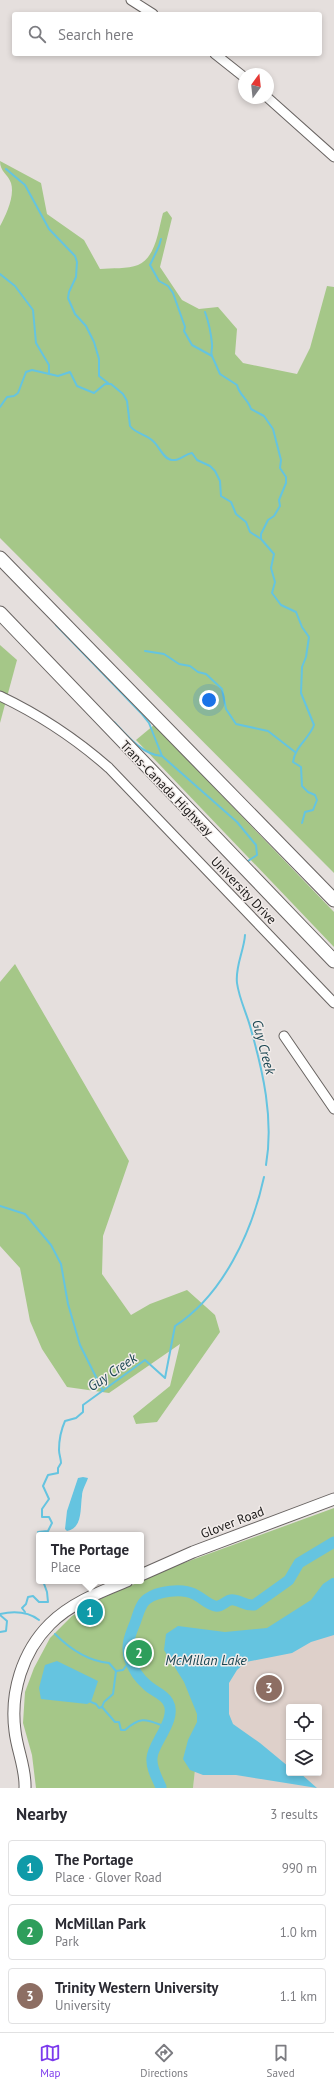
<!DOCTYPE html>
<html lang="en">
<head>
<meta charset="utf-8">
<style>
  body { margin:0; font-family:"PT Sans",sans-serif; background:#f7f7f7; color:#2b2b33 }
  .controls { position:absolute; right:12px; bottom:12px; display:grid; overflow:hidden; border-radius:4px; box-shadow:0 2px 6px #0003 }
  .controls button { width:36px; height:36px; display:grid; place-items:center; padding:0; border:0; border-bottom:1px solid #e1e1e2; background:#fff; color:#2b2b33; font:20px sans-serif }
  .compass { position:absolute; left:238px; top:68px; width:36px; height:36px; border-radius:50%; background:#fff; box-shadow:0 2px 6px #0003; rotate:15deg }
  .you { position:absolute; left:209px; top:700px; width:14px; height:14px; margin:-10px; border:3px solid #fff; border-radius:50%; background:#1a73e8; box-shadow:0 0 0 6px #1a73e833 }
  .badge { display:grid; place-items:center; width:26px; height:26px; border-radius:50%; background:#7c3aed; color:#fff; font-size:13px; font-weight:700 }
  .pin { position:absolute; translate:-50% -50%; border:2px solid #fff; box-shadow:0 1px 4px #0006 }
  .popup { position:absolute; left:36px; top:1532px; width:108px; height:52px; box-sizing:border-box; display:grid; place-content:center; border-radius:4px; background:#fff; filter:drop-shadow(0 1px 3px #0005); font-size:13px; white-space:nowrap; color:#7c7c81 }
  .popup b { font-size:15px; color:#2b2b33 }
  .popup::after { content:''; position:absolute; left:50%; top:100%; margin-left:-8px; border:8px solid transparent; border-top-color:#fff }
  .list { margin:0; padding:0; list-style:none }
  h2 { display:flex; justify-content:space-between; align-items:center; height:52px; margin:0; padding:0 16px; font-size:17px }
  h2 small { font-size:13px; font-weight:400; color:#7c7c81 }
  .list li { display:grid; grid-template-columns:26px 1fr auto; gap:12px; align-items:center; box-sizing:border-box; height:56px; margin:0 8px 8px; padding:0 8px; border:1px solid #e1e1e2; border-radius:4px }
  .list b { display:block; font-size:15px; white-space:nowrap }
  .list p { margin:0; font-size:13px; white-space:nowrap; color:#7c7c81 }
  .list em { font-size:13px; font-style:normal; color:#7c7c81 }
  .icon { flex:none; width:22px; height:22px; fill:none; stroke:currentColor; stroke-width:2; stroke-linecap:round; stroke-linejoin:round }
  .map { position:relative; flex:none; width:334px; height:1788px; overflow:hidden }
  .search { position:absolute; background:#fff; box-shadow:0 2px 6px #0003; left:12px; right:12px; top:12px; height:44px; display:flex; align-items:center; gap:10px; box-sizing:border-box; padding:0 14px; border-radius:4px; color:#7c7c81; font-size:15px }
  .sheet { height:244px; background:#fff }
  nav { display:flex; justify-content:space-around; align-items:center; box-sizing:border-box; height:56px; border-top:1px solid #e1e1e2; background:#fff; font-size:11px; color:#7c7c81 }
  nav a { display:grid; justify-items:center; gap:2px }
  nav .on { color:#7c3aed }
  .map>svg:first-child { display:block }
  .built { fill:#ded0ca; fill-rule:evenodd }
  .green { fill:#a5c788 }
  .water { fill:#65c4e0 }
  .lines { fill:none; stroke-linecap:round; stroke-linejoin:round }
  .stream { stroke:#65c4e0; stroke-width:2 }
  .river { stroke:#65c4e0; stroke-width:11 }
  .minor-casing { stroke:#696462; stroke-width:11 }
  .major-casing { stroke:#696462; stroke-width:13 }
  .highway-casing { stroke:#696462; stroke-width:15 }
  .minor { stroke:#fff; stroke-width:9 }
  .major { stroke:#fff; stroke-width:11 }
  .highway { stroke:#fff; stroke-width:13 }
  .labels { text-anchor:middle; stroke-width:3; stroke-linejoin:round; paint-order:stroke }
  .street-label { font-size:13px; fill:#1c1a19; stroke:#f2ecea }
  .water-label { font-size:14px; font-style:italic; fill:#1c4753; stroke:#f2ecea }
</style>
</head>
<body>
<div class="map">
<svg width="334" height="1788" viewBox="0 0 334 1788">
  <rect width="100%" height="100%" fill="#e5dfdd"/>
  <path class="built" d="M334,1597v191h-141l13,-118zM289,1707h30v66h-30z"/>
  <g class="green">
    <path d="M0,161l41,22 6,31 37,26 16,29c11,-1 28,0 38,-4 18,-8 20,-34 25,-52l4,-2 5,7 -12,49 22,33 17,9 19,-2 19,22 -2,25 8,9 54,11 13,-26 17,-62 7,1v586l-334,-335v-312c6,-11 15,-30 11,-43 -3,-9 -11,-11 -11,-22z"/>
    <path d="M0,645l17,15 -17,63z"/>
    <path d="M154,725l180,187v35l-198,-207z"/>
    <path d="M15,964l114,197 -26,75 -1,38 29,41 19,-11 37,-14 28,25 5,17 -63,90 -21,2 -3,-8 37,-30 10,-42 -71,49 -42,-6 -25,-38 -12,-28 -10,-53 -20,-22v-264z"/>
    <path d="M334,1508v89l-128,73 -13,118h-157l-4,-33 -9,-32 2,-31 9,-24 16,-30 22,-22 28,-17 78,-34z"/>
  </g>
  <g class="water">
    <path d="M83,1477l5,1c-2,6 -6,12 -6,18 -2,12 1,32 -15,35l-2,-2 2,-18 11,-33z"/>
    <path d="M332,1578h2v57l-23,7 -19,11 -46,9 -9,8 -8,13v31l4,10 27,19 29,24v6h11l17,15 -81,-13h-33l-13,-5 -7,-11 5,-19 9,-18v-8l-13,-32 -20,-32 2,-16 12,-8 47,6 42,-4 44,-28 12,-16z"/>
    <path d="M57,1661l41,20 -7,21 -4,2 -46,-5 -2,-11 6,-23z"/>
  </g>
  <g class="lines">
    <g class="stream">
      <path d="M6,169l19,16 24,44 26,27 2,6 -1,15 -7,15 -1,6 7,16 11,12 8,16 5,17v17l9,7"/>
      <path d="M161,239l-2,7 -9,19 9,16 9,5 5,7 12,34 -1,4 8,14 20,11 8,18 17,11c2,10 11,14 14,24l13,7 9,13 8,31 -1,8 6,9v6l-7,17 1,6 -6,10 -6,4 -7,14v5"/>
      <path d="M0,274l15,12 18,24 3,33 13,22v9"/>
      <path d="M205,312c4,11 6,21 7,32 1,4 -2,7 0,12"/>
      <path d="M0,407l7,-10 7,-1 4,-3 8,-21 6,-2 26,6 12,-4 7,14 17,7 11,-9h6l12,10 4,7 3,25c6,8 16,8 23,15 6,5 11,19 19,19 9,1 12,-6 20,-7l5,7 13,6 5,5 5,10 1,15 10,6 5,12 10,8 4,10 11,7 13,15 -3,14 4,14 -3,11 9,12 15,7 6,15 7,10 -3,20 -4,10 -1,26 13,32c-5,14 -19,21 -21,37l8,5 1,19 6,6 7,3 2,5 -4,10 -8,2 -3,11"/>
      <path d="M56,625l85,88 8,10 13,33 75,66 19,23 1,10 -9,6"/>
      <path d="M145,651l19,3 15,10 11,2 8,6 8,2 16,15 4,20 10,15 32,7 27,21"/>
      <path d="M114,722c13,14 29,33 48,34"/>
      <path d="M245,935c-1,16 -10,31 -8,48 2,15 9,29 13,43 13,45 24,93 16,139"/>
      <path d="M0,1206l25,8 26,31 10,19 7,40 12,41 23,46"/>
      <path d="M40,1535l-2,-3 10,-1 4,-8 -3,-6h-7v-8l7,-10 -6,-13 5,-11 10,-2v-5l3,-5c0,-4 -2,-9 -2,-13 0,-9 2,-20 6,-29l11,-3 7,-6v-7l62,-45 20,18 10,-52c48,-31 77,-94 89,-149"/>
      <path d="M25,1612l-3,-4 4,-4 2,-7 5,-1 6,6h9l-1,-10 -4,-11"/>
      <path d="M0,1614c14,-3 27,-3 39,6"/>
      <path d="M0,1615l7,6 -1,10 -6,1"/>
      <path d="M55,1634c15,15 32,27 54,29l7,8 -3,23 -9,8 -2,5 13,15h4l2,8h4c17,-15 22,-10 41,-3"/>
      <path d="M116,1671l7,-1 7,-9"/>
      <path d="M91,1702l5,2 3,4 3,-1"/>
    </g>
    <path class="river" d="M161,1787c-4,-9 -10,-19 -9,-29 0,-14 26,-39 16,-56 -4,-8 -15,-11 -21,-17 -7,-6 -14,-16 -17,-25 -5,-13 0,-25 5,-37 3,-8 5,-19 12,-24 11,-8 35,-11 47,-5 7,3 13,10 21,12 8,2 11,-8 19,-6 8,1 11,6 20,5l35,-25 10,-17 35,-21"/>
    <g class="minor-casing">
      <g id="minor">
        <path d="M131,0l22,14"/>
        <path d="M215,54l29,23"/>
        <path d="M268,98l66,59"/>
        <path d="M0,696c40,19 76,43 109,72l225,235"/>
        <path d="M284,1036l50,73"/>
      </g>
    </g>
    <g class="major-casing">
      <g id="major">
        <path d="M141,1575l52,-23 141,-53"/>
        <path d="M25,1788c1,-19 -8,-38 -10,-57 -5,-38 7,-79 35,-107 21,-21 50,-32 77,-43"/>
      </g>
    </g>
    <g class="highway-casing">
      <g id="highway">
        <path d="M0,558l334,342"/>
        <path d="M0,613l334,348"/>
      </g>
    </g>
    <use href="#minor" class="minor"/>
    <use href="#major" class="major"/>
    <use href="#highway" class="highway"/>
  </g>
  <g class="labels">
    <g class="street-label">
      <text transform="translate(167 788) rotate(46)" y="5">Trans-Canada Highway</text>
      <text transform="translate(244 890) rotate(46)" y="5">University Drive</text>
      <text transform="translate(232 1522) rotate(-21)" y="5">Glover Road</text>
    </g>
    <g class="water-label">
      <text transform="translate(264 1047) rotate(75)" y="5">Guy Creek</text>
      <text transform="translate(112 1372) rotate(-34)" y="5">Guy Creek</text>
      <text x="206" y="1665">McMillan Lake</text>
    </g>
  </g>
</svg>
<div class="controls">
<button><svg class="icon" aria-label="locate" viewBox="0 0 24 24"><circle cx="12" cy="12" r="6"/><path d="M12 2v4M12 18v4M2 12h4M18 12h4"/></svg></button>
<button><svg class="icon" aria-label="layers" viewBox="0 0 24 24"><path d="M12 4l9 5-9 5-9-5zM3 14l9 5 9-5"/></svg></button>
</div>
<svg class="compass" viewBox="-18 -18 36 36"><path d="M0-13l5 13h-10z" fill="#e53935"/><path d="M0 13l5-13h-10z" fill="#7c7c81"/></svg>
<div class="you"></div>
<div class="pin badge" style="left:90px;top:1612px;background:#0f9aa8">1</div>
<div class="popup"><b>The Portage</b>Place</div>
<div class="pin badge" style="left:139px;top:1653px;background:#2e9e5b">2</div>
<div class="pin badge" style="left:269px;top:1688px;background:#8d6e63">3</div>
<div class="search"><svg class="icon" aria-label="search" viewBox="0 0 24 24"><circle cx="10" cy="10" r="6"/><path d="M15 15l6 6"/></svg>Search here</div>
</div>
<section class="sheet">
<h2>Nearby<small>3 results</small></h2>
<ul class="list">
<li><span class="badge" style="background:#0f9aa8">1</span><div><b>The Portage</b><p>Place · Glover Road</p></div><em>990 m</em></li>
<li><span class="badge" style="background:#2e9e5b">2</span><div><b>McMillan Park</b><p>Park</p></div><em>1.0 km</em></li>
<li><span class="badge" style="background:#8d6e63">3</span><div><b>Trinity Western University</b><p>University</p></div><em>1.1 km</em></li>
</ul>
</section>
<nav>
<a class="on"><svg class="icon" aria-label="map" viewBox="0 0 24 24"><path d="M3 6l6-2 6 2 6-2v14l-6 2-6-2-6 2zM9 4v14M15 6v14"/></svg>Map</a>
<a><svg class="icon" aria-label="directions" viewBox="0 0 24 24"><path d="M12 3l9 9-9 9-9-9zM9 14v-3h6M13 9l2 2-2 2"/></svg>Directions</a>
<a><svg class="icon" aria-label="saved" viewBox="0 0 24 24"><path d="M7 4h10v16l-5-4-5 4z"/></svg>Saved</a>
</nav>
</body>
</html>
